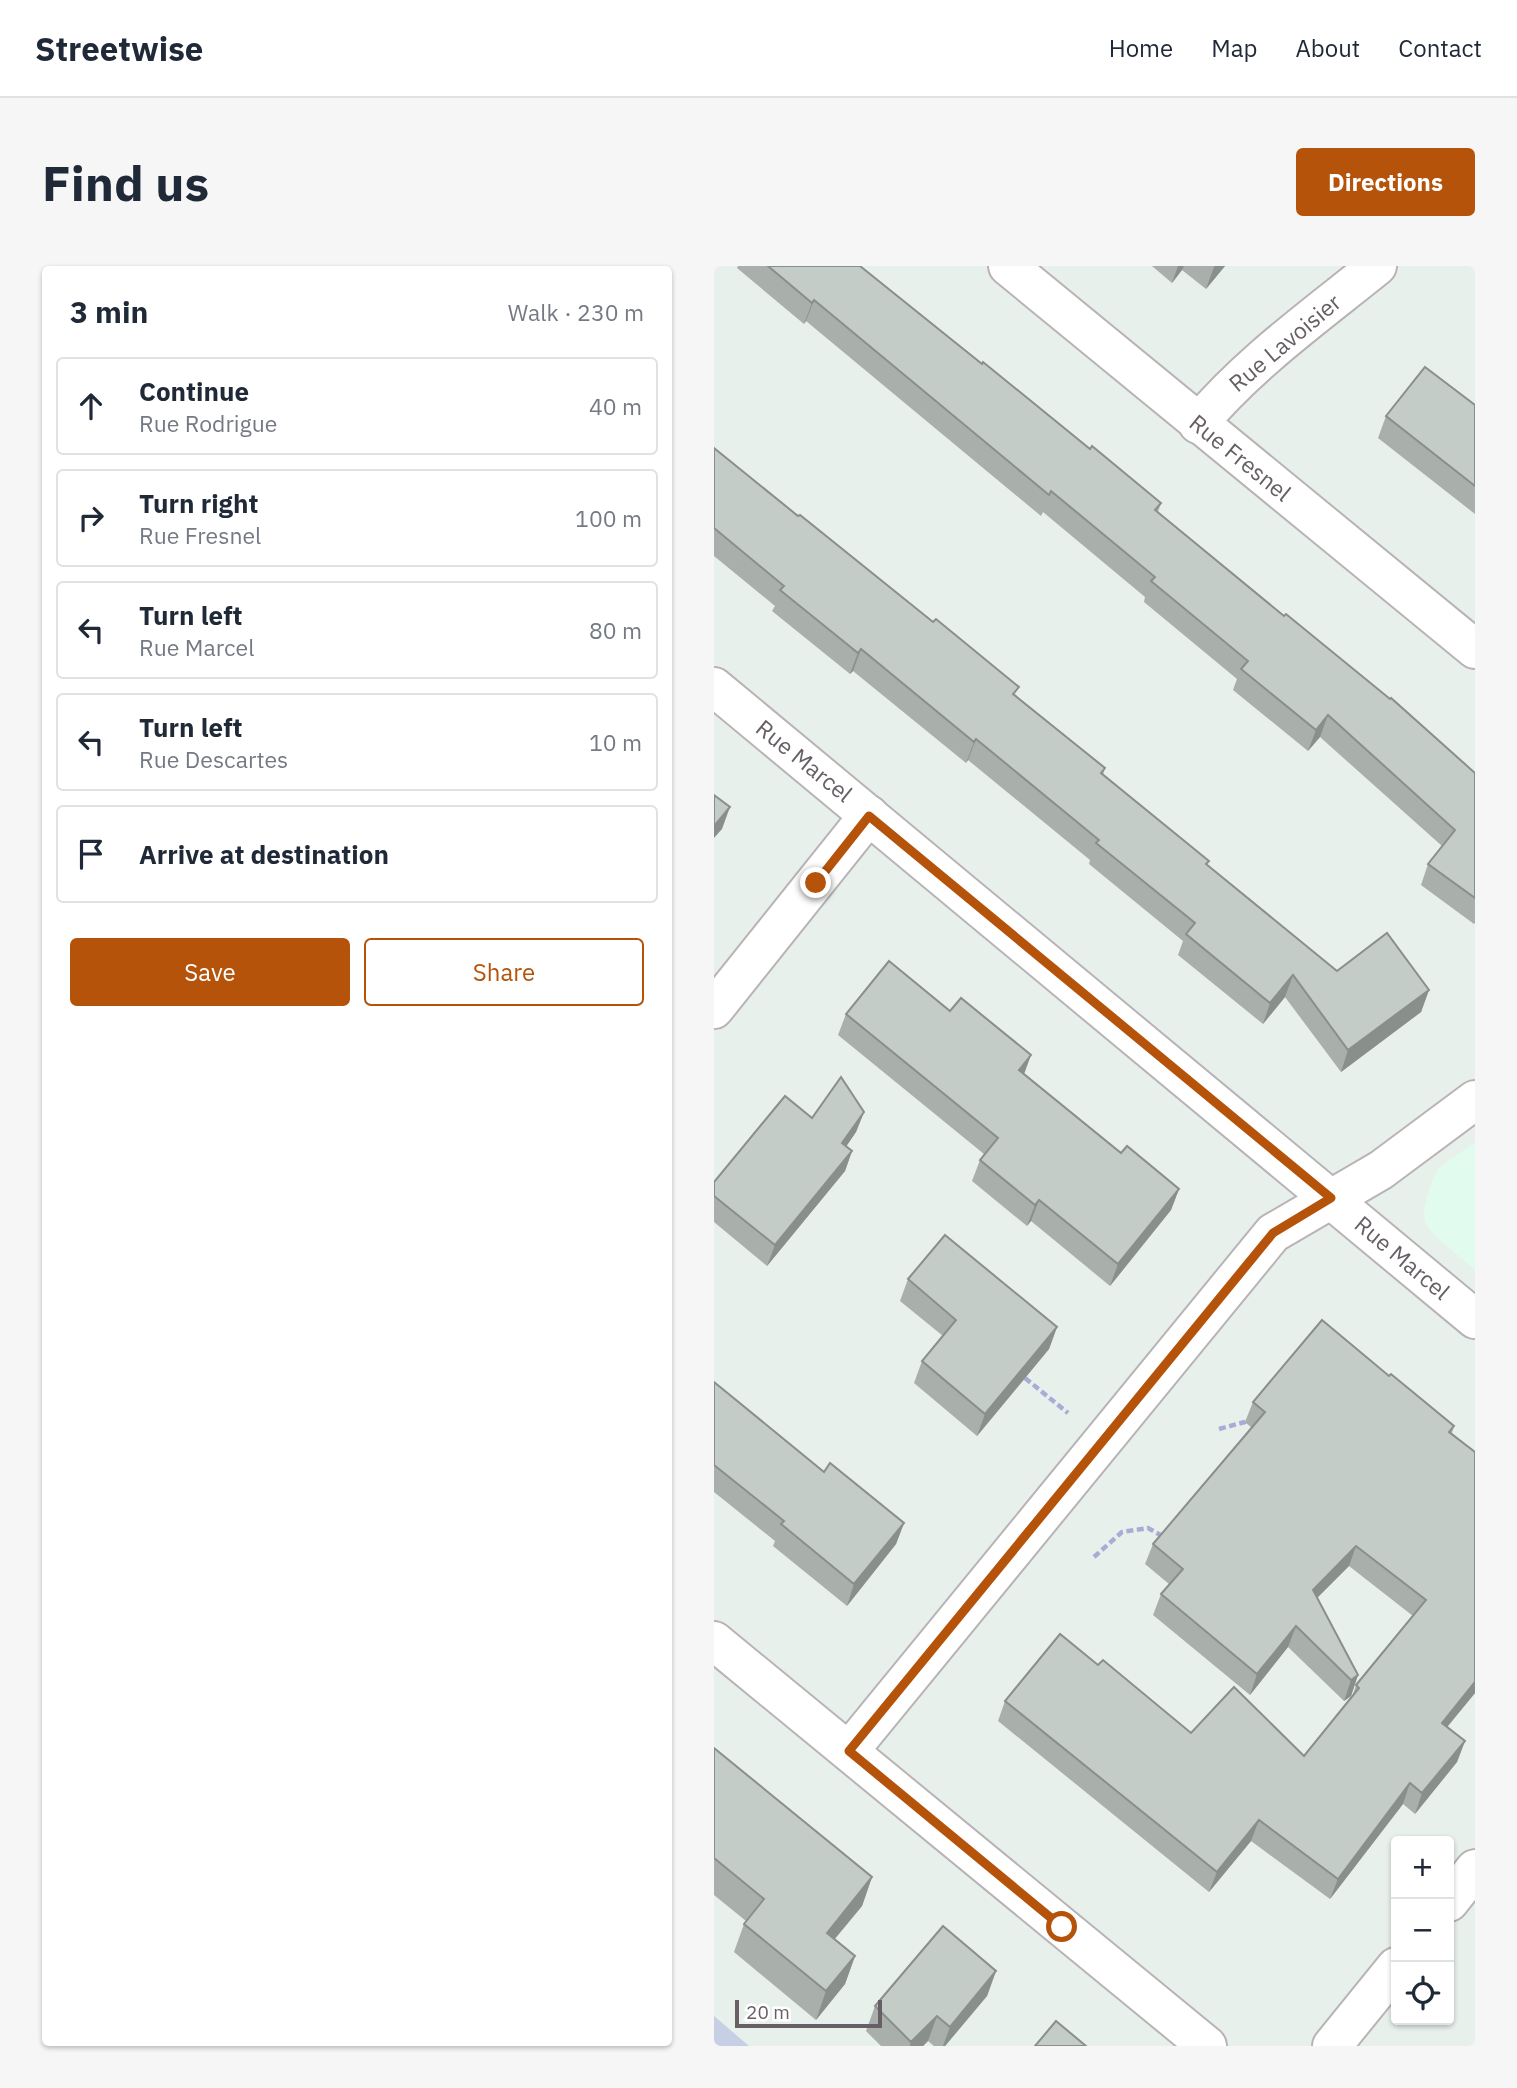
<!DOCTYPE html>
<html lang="en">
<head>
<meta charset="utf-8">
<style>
  body { margin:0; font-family:"IBM Plex Sans",sans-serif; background:#f6f6f7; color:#1f2937 }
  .controls { position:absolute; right:21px; bottom:21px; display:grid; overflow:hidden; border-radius:7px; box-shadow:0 2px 5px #0004 }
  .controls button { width:63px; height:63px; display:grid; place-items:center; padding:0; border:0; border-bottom:2px solid #e0e1e3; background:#fff; color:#1f2937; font:35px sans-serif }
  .scale { position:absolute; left:21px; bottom:18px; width:147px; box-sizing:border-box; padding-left:7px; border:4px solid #675f65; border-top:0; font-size:19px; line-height:24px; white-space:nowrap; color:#675f65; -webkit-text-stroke:5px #fff; paint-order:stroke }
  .stop { position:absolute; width:21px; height:21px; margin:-16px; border:5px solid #b45309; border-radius:50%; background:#fff }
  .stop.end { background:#b45309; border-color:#fff; box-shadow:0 2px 7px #0008 }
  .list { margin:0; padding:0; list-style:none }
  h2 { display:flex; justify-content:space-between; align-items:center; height:91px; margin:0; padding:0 28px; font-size:30px }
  h2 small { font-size:23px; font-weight:400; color:#747a83 }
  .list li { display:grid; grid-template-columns:46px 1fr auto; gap:21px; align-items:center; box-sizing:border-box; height:98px; margin:0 14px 14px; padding:0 14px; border:2px solid #e0e1e3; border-radius:7px }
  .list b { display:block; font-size:26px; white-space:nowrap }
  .list p { margin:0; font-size:23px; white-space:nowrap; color:#747a83 }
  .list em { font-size:23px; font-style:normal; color:#747a83 }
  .actions { display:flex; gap:14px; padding:21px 28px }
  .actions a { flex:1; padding:16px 0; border:2px solid #b45309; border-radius:7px; text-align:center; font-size:24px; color:#b45309 }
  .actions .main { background:#b45309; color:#fff }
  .icon { flex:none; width:38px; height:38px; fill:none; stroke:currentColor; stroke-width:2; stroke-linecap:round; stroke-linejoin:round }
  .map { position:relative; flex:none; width:761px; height:1780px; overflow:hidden; border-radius:7px }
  header { display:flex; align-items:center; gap:42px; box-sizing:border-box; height:98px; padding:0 35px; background:#fff; border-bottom:2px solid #e0e1e3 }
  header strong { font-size:33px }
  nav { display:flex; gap:38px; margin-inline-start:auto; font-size:24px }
  .intro { display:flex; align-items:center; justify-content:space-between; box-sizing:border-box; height:168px; padding:0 42px }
  h1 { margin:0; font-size:49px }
  .button { padding:18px 32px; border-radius:7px; background:#b45309; color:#fff; font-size:24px; font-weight:700 }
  main { display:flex; gap:42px; padding:0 42px }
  aside { flex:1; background:#fff; border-radius:7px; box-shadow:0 2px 5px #0004 }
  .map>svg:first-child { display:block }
  .commercial { fill:#e1fcee }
  .green { fill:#c7cfe5 }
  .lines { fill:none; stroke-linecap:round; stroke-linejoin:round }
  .minor-casing { stroke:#b9b3b7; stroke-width:42 }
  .tertiary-casing { stroke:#b9b3b7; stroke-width:42 }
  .path { stroke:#abacd6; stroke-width:4.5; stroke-dasharray:7 3.5; stroke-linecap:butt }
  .minor { stroke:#fff; stroke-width:38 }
  .tertiary { stroke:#fff; stroke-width:38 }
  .wall { fill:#a9afab }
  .shaded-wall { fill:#898f8b }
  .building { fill:#c4ccc7; stroke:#898f8b; stroke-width:2 }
  .route { stroke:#b45309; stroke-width:9 }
  .labels { text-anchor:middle; stroke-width:5; stroke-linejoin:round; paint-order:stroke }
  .street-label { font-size:23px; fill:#675f65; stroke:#fff }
</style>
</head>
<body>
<header>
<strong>Streetwise</strong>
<nav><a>Home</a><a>Map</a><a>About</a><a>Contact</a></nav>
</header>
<div class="intro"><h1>Find us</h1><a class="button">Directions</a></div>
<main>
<aside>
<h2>3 min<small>Walk · 230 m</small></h2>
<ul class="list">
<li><svg class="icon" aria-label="ahead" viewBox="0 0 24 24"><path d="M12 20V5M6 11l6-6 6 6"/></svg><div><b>Continue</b><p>Rue Rodrigue</p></div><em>40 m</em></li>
<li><svg class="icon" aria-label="right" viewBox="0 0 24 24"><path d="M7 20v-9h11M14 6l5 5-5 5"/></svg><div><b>Turn right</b><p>Rue Fresnel</p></div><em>100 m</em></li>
<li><svg class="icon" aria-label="left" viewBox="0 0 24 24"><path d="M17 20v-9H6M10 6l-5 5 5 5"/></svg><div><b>Turn left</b><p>Rue Marcel</p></div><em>80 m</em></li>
<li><svg class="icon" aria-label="left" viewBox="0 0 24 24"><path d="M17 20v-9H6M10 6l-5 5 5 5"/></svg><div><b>Turn left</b><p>Rue Descartes</p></div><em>10 m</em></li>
<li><svg class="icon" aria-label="arrive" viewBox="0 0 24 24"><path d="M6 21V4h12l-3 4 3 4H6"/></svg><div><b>Arrive at destination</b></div></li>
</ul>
<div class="actions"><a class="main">Save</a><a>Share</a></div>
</aside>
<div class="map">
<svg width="761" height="1780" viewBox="0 0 761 1780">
  <rect width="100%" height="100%" fill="#e8f0ec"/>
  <path class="commercial" d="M761,876v128l-41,-35 -9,-13 -1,-14 9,-30 6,-10z"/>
  <path class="green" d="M0,1750l35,30h-35z"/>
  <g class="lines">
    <g class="minor-casing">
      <g id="minor">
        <path d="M294,0l467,383"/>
        <path d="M484,158c51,-61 117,-108 179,-158"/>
        <path d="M0,743l155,-194"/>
        <path d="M0,1375l493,405"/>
        <path d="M135,1485l424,-518 108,-63 94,-70"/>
        <path d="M735,1636l26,-33"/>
        <path d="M618,1780l64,-79"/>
      </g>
    </g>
    <g class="tertiary-casing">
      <path id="tertiary" d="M0,421l761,632"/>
    </g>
    <g class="path">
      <path d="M311,1112l43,35"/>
      <path d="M505,1163l26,-7 3,-3"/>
      <path d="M380,1291l28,-25 26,-4 16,9"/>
    </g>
    <use href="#minor" class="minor"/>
    <use href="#tertiary" class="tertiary"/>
  </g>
  <g class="wall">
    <path d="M24,0h122l230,183 71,54 -3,9 317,261v150l-1,1 -53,-39 7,-21 14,-18 -122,-109 -12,14 -75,-61 4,-11 -93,-77 1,-5 -102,-85 -2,4 -235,-195 -2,3 -67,-56z"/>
    <path d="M438,0h73l-19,23 -24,-19 -10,13z"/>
    <path d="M761,139v109l-97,-76 8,-22z"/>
    <path d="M0,182l391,320 -2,7 104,90 130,106 92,19 -8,22 -80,60 -56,-75 -22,27 -85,-69 5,-14 -94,-77 1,-4 -122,-100 -2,3 -113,-92 -3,3 -78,-63 3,-5 -61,-50z"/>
    <path d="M132,748l178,60 97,79 58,36 -8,21 -61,76 -79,-65 -4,5 -55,-45 8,-21 4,-6 -146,-119z"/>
    <path d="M150,846l-8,20 -10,14 6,5 -7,20 -78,95 -53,-44v-40l98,-64z"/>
    <path d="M194,1013l149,48 -8,22 -72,87 -63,-53 8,-22 21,-25 -43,-35z"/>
    <path d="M675,1110l65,50 -2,7 23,19v241l-28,34 18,14 -8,21 -42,52 -12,-10 -73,95 -79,-58 -42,51 -211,-171 7,-20 93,-36 93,68 113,23 48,-59 4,-12 57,-69 -64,-50 -32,32 41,77 -7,21 -7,5 -56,-54 -38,48 -97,-80 8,-21 8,-10 -24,-20 8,-20 99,-116 -7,-6 8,-20z"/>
    <path d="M0,1116l110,90 80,51 -8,21 -49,62 -74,-60 2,-5 -61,-49z"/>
    <path d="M0,1482l158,129 -10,29 -27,33 20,17 -10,28 -29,36 -82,-68 10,-28 2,-3 -32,-26z"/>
    <path d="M282,1705l-9,25 -42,50h-11l-6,-5 -5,5h-42l-15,-15 9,-25z"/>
  </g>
  <g class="shaded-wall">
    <path d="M464,0h6l-2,4 -10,13z"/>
    <path d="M501,0h10l-19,23 8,-22z"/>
    <path d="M100,34l-8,21 -2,3 8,-21z"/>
    <path d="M147,383l-8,22 -3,3 8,-21z"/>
    <path d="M614,449l-8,22 -12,14 8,-21z"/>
    <path d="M262,473l-8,21 -2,3 8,-21z"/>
    <path d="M16,541l-8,22 -8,9v-12z"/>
    <path d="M579,709l-8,22 -22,27 7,-21z"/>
    <path d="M715,724l-8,22 -80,60 7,-22z"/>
    <path d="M317,789l-8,22 -4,-7z"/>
    <path d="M150,846l-8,20 -21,31 7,-20z"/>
    <path d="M138,885l-7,20 -78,95 8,-21z"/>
    <path d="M465,923l-8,21 -61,76 8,-22z"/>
    <path d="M325,934l-8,21 -4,5 8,-21z"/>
    <path d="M343,1061l-8,22 -72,87 8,-22z"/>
    <path d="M190,1257l-8,21 -49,62 7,-22z"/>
    <path d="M642,1280l-7,20 -44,44 8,-20z"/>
    <path d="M582,1360l-8,21 -38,48 7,-21z"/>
    <path d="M644,1409l-7,21 -7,5 7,-21z"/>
    <path d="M761,1416v11l-41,50 8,-20z"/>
    <path d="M751,1475l-8,21 -42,52 7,-21z"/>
    <path d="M696,1517l-7,21 -73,95 8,-20z"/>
    <path d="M545,1554l-8,21 -42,51 8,-20z"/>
    <path d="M158,1611l-10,29 -46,55 11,-28z"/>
    <path d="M141,1690l-10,28 -29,36 10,-29z"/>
    <path d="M282,1705l-9,25 -42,50h-2l7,-19z"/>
    <path d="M223,1750l-9,25 -5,5h-13l1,-4z"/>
  </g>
  <g class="building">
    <path d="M54,0h92l122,98 1,-2 107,87 2,-3 69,57 -6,7 129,106 2,-2 104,85 1,-1 84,75v125l-47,-34 27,-34 -127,-115 -12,15 -75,-61 7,-8 -97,-80 4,-4 -104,-86 -2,4 -235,-195 -2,3z"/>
    <path d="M711,101l50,38v81l-89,-70z"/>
    <path d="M0,182l84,68 2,-1 133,107 3,-3 83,68 -6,7 92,74 -4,5 108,88 -3,3 131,107 50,-38 42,57 -81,60 -55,-75 -23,28 -84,-69 9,-11 -99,-80 3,-3 -123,-101 -2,3 -113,-93 -3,4 -78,-63 4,-4 -70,-58z"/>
    <path d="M0,529l16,12 -16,19z"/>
    <path d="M175,695l61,50 11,-13 70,57 -12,15 102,83 6,-7 52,43 -61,75 -79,-64 -4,5 -55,-45 18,-22 -152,-124z"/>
    <path d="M127,811l23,35 -22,31 10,8 -77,94 -61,-49v-14l71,-86 27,22z"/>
    <path d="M231,969l112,92 -72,87 -63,-53 34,-41 -48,-41z"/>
    <path d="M608,1054l67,56 2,-2 63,52 -5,6 26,20v230l-33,41 23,18 -43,52 -12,-10 -72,96 -79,-59 -42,52 -212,-171 55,-67 38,31 5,-5 88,73 43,-46 70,69 55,-68 -3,-3 70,-85 -70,-54 -43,44 45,85 -7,5 -55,-54 -39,48 -96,-80 22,-25 -30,-25 112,-132 -12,-10z"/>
    <path d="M0,1116l110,90 6,-9 74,60 -50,61 -73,-60 3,-3 -70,-56z"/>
    <path d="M0,1482l158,129 -45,56 28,23 -29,35 -82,-67 20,-25 -50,-41z"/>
    <path d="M229,1660l53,45 -46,56 -13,-11 -26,26 -36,-36z"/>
    <path d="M342,1755l30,25h-51z"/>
  </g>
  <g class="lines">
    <path class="route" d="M102,617l53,-67 462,382 -58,35 -424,518 213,176"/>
  </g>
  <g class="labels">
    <g class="street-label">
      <text transform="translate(571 77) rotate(-40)" y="8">Rue Lavoisier</text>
      <text transform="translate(526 192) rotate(39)" y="8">Rue Fresnel</text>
      <text transform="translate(90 495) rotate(39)" y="8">Rue Marcel</text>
      <text transform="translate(688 992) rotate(40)" y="8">Rue Marcel</text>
    </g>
  </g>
</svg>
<div class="controls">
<button>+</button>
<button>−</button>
<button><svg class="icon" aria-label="locate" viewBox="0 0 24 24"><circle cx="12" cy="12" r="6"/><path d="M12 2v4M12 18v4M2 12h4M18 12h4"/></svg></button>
</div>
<div class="scale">20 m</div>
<div class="stop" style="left:348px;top:1661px"></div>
<div class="stop end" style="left:102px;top:617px"></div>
</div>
</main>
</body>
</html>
